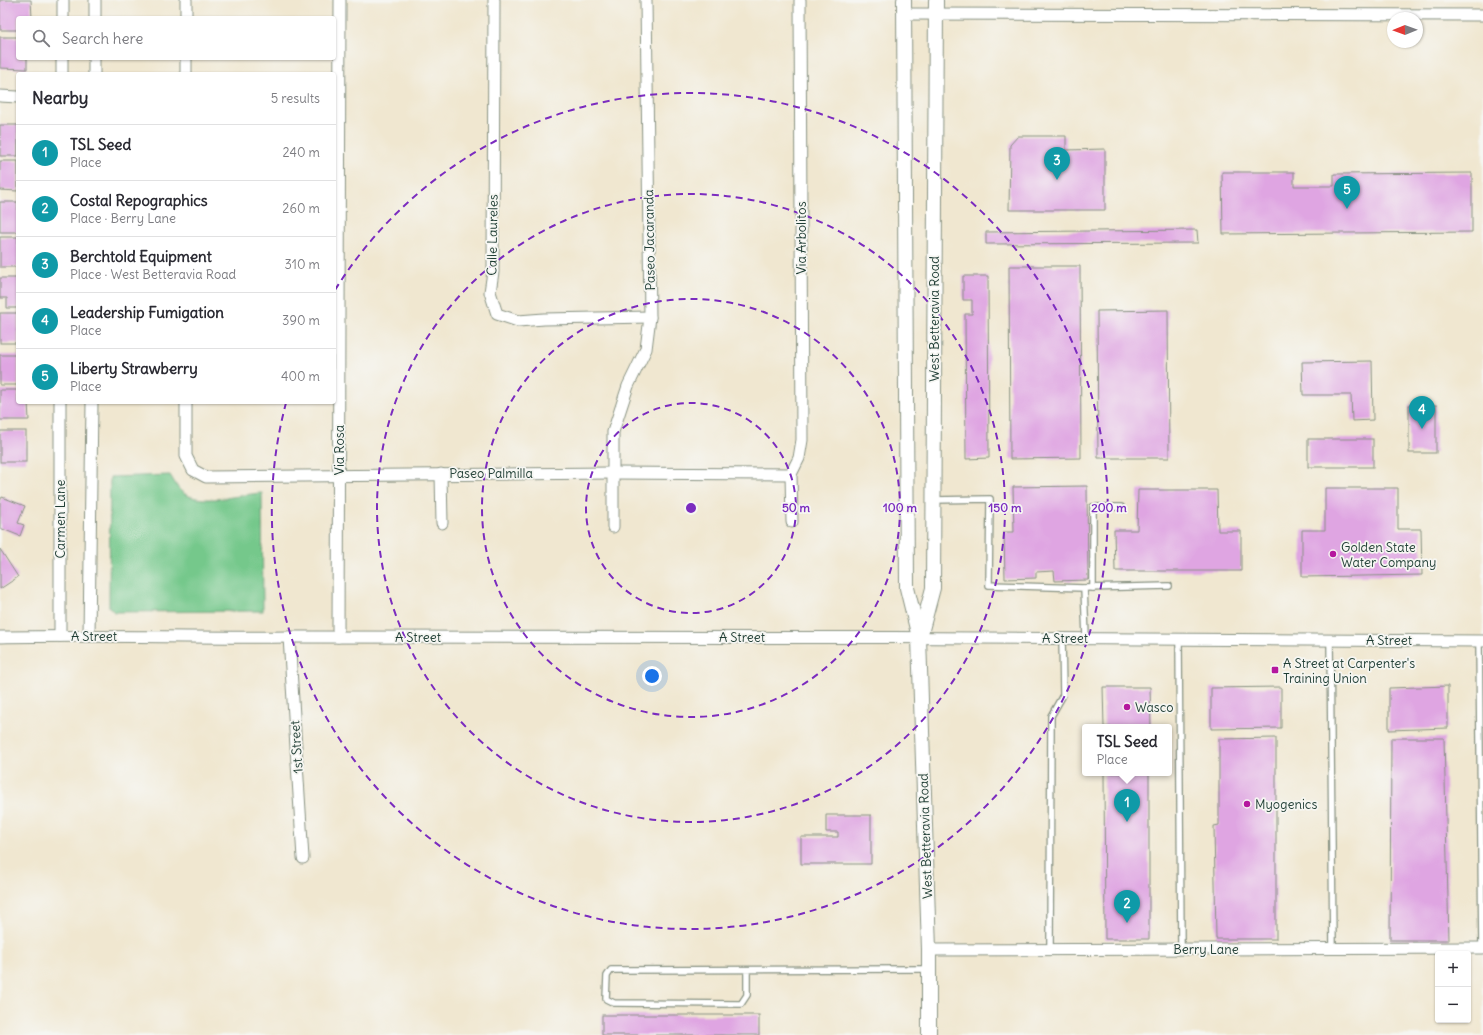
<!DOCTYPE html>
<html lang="en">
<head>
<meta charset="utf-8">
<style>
  body { margin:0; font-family:Delius,sans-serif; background:#f7f7f7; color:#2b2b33 }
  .controls { position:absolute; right:12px; bottom:12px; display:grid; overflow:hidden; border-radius:4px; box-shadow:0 1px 3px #0004 }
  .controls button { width:36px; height:36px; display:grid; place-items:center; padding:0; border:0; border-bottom:1px solid #e1e1e2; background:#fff; color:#2b2b33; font:20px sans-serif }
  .compass { position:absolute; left:1387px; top:12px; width:36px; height:36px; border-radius:50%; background:#fff; box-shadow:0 1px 3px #0004; rotate:269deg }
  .you { position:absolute; left:652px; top:676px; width:14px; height:14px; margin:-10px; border:3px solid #fff; border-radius:50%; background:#1a73e8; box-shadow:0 0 0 6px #1a73e833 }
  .badge { display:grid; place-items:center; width:26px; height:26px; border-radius:50%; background:#b5179e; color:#fff; font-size:13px; font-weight:700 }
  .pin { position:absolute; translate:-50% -33px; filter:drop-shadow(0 1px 2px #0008) }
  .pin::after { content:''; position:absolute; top:21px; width:14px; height:12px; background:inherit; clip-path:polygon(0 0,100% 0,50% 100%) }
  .popup { position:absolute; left:1082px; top:724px; width:90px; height:52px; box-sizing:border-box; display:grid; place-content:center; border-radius:4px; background:#fff; filter:drop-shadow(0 1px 3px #0005); font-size:13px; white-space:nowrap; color:#7c7c81 }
  .popup b { font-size:15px; color:#2b2b33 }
  .popup::after { content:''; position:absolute; left:50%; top:100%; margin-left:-8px; border:8px solid transparent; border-top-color:#fff }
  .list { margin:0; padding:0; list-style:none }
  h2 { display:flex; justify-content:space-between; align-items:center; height:52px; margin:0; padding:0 16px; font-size:17px }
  h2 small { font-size:13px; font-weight:400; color:#7c7c81 }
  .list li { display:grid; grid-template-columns:26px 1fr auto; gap:12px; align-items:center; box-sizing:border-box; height:56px; padding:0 16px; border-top:1px solid #e1e1e2 }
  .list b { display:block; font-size:15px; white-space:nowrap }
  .list p { margin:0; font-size:13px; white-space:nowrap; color:#7c7c81 }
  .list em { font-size:13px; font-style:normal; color:#7c7c81 }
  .icon { flex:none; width:22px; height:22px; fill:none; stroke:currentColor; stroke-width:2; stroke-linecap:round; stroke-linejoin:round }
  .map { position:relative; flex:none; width:1483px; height:1035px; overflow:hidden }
  .search { position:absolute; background:#fff; box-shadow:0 1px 3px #0004; left:16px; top:16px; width:320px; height:44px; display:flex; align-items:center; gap:10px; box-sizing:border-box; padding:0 14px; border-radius:4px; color:#7c7c81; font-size:15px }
  .panel { position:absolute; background:#fff; box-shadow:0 1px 3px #0004; left:16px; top:72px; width:320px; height:332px; border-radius:4px }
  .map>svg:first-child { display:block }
  .green { fill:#74c88b; stroke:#4a8260 }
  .building { fill:#dfa5e2 }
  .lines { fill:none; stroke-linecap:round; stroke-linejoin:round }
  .service-casing { stroke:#889282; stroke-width:8 }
  .minor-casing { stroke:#889282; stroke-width:13 }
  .tertiary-casing { stroke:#889282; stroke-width:16 }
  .service { stroke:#fff; stroke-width:5.5 }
  .minor { stroke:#fff; stroke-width:11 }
  .tertiary { stroke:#fff; stroke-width:14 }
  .ring { fill:none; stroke:#7b2cbf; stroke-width:2; stroke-dasharray:7 5 }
  .poi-dot { fill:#b5179e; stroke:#f6f6f2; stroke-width:1.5 }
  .labels { text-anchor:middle; stroke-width:3.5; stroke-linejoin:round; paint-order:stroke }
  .street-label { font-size:13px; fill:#1f3d34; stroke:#f6f6f2 }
  .poi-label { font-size:13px; fill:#1f3d34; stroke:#f6f6f2; text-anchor:start }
  .centre { fill:#7b2cbf; stroke:#f6f6f2; stroke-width:2 }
  .ring-label { font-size:12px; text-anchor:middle; font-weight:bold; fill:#7b2cbf; stroke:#f6f6f2; stroke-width:3.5; stroke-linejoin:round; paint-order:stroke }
</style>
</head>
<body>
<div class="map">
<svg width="1483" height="1035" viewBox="0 0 1483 1035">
  <rect width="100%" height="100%" fill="#f6f6f2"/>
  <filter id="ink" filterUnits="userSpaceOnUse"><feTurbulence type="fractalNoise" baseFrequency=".025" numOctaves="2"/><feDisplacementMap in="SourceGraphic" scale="8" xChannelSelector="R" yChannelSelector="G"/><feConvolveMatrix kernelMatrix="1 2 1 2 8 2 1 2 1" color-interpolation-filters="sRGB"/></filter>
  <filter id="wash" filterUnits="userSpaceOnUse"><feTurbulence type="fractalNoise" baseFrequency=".012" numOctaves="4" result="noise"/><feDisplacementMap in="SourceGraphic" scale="16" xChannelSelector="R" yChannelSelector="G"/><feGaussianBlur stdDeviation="0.9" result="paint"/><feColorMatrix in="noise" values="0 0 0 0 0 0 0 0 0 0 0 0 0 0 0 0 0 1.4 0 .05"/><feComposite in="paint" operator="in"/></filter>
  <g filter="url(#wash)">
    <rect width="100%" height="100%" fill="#f0e7d0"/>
    <path class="green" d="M170,475c3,4 5,9 8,13 17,21 60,6 84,5l1,118 -149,1 -5,-5 1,-130z"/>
    <g id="blocks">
      <g class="building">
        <path d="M0,0h31l1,18h-14v12h-18z"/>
        <path d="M0,37h18v21h9v11l-27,-1z"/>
        <rect x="0" y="125" width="18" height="31"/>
        <path d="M1018,136h48v14l39,-1v61h-96l1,-65z"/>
        <path d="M0,161h18v30l-18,-1z"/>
        <path d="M1222,172h72v14h40v-12l138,-1v59l-249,2z"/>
        <rect x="0" y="202" width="18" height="30"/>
        <path d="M1197,230l1,13 -212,1v-12z"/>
        <rect x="0" y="237" width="18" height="30"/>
        <path d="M1009,266h71l1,192 -71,1z"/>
        <path d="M963,276h25l1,182 -23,1 -1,-145h7v-14h-9z"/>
        <path d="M0,278h18v30h-11v-10h-7z"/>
        <path d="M1168,310l1,148h-71l-1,-147z"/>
        <rect x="0" y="313" width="18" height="30"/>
        <rect x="0" y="355" width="18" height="30"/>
        <path d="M1372,361l1,59 -21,1 -1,-26h-48l-1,-33z"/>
        <path d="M0,390h18v12h10l1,18h-29z"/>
        <rect x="1409" y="405" width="27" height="48"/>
        <rect x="0" y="431" width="26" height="31"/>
        <rect x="1308" y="439" width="65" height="28"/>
        <path d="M1087,486l1,94 -33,1 -1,-10 -18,1v6l-31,1 -1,-47h10l-1,-45z"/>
        <path d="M1325,488h73v41h23l1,46 -120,2v-47h23z"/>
        <path d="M1138,490h79l1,41h23v40h-126l-1,-41h23z"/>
        <path d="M2,497l23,9 -7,17 6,2 -4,11 -20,-8v-27z"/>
        <path d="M0,549l18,28 -18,12z"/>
        <path d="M1448,686v42l-59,2v-42z"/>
        <path d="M1103,687h47l1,40h-47z"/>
        <path d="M1281,687v41l-70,1v-41z"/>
        <path d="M1276,738v201h-60l-2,-113 5,-1v-86z"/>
        <path d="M1391,738h53l5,202h-59z"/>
        <path d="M1104,773h45v166h-44z"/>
        <path d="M826,815h45v49h-70v-27h37v-5h-12z"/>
        <rect x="602" y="1015" width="157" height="20"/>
      </g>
    </g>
  </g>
  <g filter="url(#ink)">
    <use href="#blocks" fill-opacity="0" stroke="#889282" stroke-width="1"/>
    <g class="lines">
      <g class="service-casing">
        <g id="service">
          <path d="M933,500l57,-1 -1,86 95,3 2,49"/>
          <path d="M1084,588l85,-2"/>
          <path d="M1093,588v-81h28"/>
          <path d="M1179,639l2,310"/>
          <path d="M1330,640l3,309"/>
          <path d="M1479,641l3,307"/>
          <path d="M1050,950l1,-234 12,-21 -1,-57"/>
          <path d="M747,970v25l-6,9 -127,-1 -8,-4 1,-23 4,-6 317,-1"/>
        </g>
      </g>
      <g class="minor-casing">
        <g id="minor">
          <path d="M186,0v18"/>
          <path d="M494,0l-1,272 -3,20 7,22 21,7 26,-2 106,-2"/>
          <path d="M904,14l579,1"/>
          <path d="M63,18v-18"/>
          <path d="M95,18v-18"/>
          <path d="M186,58v16"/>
          <path d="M62,74v-16"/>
          <path d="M94,74v-16"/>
          <path d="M0,96l18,1"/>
          <path d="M186,402v54l7,14 13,7 407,-4 178,1"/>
          <path d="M441,474l1,49"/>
          <path d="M792,522l-1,-48 8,-16 3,-18 -2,-440"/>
          <path d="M613,527v-95l15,-46 18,-37 4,-32 -4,-317"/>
          <path d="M60,636v-234"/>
          <path d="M89,636l3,-234"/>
          <path d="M0,637c97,-2 194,1 291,0 397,-1 795,1 1192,4"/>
          <path d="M289,637l14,221"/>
          <path d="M338,637l2,-637"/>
          <path d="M929,950l554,-2"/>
        </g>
      </g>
      <g class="tertiary-casing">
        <g id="tertiary">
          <path d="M904,0l3,588 12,49 10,313v85"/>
          <path d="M920,637l13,-49 3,-588"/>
        </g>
      </g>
      <use href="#service" class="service"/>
      <use href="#minor" class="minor"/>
      <use href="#tertiary" class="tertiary"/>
    </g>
  </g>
  <g class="ring">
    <circle cx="691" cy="508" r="105"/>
    <circle cx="691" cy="508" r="209"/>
    <circle cx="691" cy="508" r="314"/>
    <path d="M335 290A418 418 0 1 1 286 403"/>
  </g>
  <g class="poi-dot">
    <circle cx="1333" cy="554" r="4"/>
    <rect x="1271" y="666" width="8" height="8" rx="2"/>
    <circle cx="1127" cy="707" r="4"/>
    <circle cx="1247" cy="804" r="4"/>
  </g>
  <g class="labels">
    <g class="street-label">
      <text transform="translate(492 235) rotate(-89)" y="5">Calle Laureles</text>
      <text transform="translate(801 238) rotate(-90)" y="5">Via Arbolitos</text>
      <text transform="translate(649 240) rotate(-91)" y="5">Paseo Jacaranda</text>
      <text transform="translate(934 319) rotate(-90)" y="5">West Betteravia Road</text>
      <text transform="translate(339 450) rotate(-90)" y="5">Via Rosa</text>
      <text x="491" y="478">Paseo Palmilla</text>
      <text transform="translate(60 519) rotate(-90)" y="5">Carmen Lane</text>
      <text x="94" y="641">A Street</text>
      <text x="418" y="642">A Street</text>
      <text x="742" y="642">A Street</text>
      <text x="1065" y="643">A Street</text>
      <text x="1389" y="645">A Street</text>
      <text transform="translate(296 747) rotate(-94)" y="5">1st Street</text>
      <text transform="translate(925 836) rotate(-92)" y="5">West Betteravia Road</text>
      <text x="1206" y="954">Berry Lane</text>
    </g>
    <g class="poi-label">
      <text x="1341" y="552">Golden State<tspan x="1341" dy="15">Water Company</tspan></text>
      <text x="1283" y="668">A Street at Carpenter's<tspan x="1283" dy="15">Training Union</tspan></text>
      <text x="1135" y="712">Wasco</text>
      <text x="1255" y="809">Myogenics</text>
    </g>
  </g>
  <circle cx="691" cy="508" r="6" class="centre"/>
  <g class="ring-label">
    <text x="796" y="512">50 m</text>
    <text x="900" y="512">100 m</text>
    <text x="1005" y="512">150 m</text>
    <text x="1109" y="512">200 m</text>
  </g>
</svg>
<div class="controls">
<button>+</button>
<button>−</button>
</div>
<svg class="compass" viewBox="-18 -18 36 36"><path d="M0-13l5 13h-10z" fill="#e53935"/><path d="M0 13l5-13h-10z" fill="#7c7c81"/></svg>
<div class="you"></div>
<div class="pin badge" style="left:1127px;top:822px;background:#0f9aa8">1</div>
<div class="popup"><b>TSL Seed</b>Place</div>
<div class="pin badge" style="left:1127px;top:923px;background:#0f9aa8">2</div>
<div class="pin badge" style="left:1057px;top:180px;background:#0f9aa8">3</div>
<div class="pin badge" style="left:1422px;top:429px;background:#0f9aa8">4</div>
<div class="pin badge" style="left:1347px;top:209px;background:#0f9aa8">5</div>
<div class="search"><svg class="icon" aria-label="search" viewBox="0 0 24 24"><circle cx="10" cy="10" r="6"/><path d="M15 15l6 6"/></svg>Search here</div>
<section class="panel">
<h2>Nearby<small>5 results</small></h2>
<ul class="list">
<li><span class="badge" style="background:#0f9aa8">1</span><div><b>TSL Seed</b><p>Place</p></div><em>240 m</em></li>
<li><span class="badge" style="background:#0f9aa8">2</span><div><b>Costal Repographics</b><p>Place · Berry Lane</p></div><em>260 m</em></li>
<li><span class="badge" style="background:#0f9aa8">3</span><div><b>Berchtold Equipment</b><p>Place · West Betteravia Road</p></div><em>310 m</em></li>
<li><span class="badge" style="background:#0f9aa8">4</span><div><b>Leadership Fumigation</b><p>Place</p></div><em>390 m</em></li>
<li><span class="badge" style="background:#0f9aa8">5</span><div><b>Liberty Strawberry</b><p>Place</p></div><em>400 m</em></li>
</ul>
</section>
</div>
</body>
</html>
